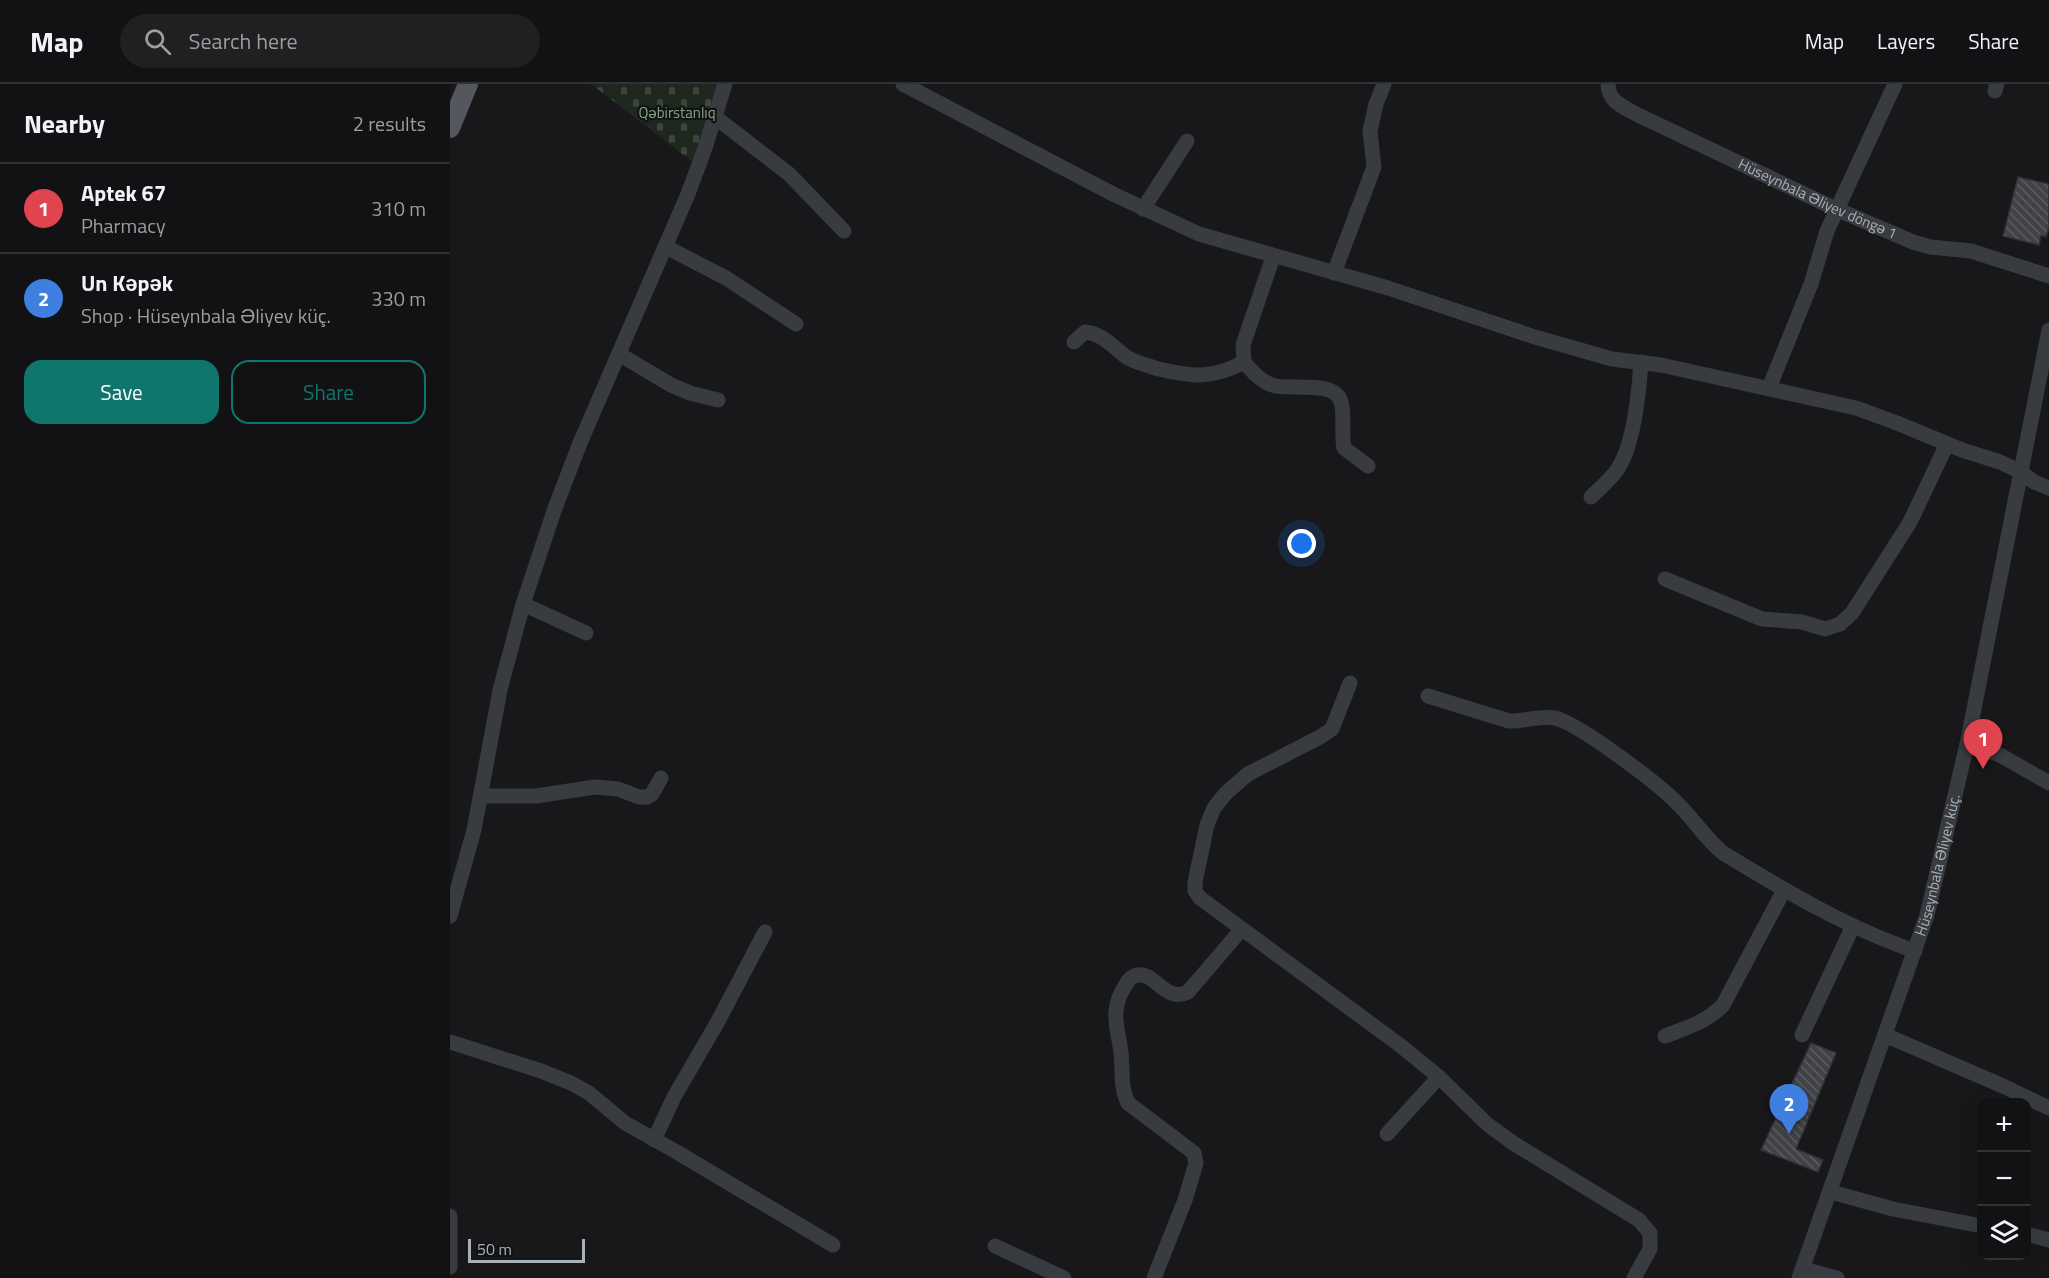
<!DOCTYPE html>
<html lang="en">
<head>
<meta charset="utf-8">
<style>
  body { margin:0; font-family:"Titillium Web",sans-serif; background:#1f2022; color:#f1f3f6 }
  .controls { position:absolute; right:18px; bottom:18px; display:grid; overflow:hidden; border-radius:12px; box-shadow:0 6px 24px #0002 }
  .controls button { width:54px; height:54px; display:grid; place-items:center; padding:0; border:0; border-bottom:2px solid #313234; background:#121214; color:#f1f3f6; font:30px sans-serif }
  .scale { position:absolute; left:18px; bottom:15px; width:117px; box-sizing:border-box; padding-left:6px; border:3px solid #a9b1ba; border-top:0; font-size:16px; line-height:21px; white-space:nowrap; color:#a9b1ba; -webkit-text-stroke:4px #131315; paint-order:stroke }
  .you { position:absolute; left:852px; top:460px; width:21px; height:21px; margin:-15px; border:4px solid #fff; border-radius:50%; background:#1a73e8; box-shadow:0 0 0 9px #1a73e833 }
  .badge { display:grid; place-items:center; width:39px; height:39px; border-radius:50%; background:#0f766e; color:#fff; font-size:20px; font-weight:700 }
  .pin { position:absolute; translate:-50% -50px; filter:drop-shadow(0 2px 3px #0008) }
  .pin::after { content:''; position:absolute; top:32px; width:21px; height:18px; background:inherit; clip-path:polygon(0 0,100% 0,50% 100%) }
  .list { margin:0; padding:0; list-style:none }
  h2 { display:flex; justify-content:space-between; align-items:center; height:78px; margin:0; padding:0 24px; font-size:26px }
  h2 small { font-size:20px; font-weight:400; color:#9c9ea0 }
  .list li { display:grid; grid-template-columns:39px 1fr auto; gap:18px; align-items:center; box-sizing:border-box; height:90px; padding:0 24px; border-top:2px solid #313234 }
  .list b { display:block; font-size:22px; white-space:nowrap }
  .list p { margin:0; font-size:20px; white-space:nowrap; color:#9c9ea0 }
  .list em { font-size:20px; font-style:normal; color:#9c9ea0 }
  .actions { display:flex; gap:12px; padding:18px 24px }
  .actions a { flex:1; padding:14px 0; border:2px solid #0f766e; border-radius:18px; text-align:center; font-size:21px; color:#0f766e }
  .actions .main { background:#0f766e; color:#fff }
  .icon { flex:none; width:33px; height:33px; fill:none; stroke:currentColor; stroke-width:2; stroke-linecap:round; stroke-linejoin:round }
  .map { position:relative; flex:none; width:1599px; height:1194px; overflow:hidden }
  header { display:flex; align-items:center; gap:36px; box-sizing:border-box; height:84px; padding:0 30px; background:#121214; border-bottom:2px solid #313234 }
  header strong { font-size:28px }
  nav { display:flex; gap:33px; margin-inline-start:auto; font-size:21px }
  .search { width:420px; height:54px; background:#1f2022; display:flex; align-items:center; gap:15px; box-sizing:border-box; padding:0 21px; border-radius:33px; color:#9c9ea0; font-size:22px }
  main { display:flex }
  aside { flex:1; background:#121214 }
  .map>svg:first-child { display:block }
  .cemetery { fill:url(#cemetery-stones) }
  .building { fill:url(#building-back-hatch); stroke:#323236; stroke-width:1.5 }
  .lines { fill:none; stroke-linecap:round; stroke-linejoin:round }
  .minor { stroke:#383b3f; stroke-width:15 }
  .major { stroke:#54585e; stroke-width:20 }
  .labels { text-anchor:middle; stroke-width:4.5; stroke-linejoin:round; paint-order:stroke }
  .park-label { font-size:15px; fill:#83a680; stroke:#131315 }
  .street-label { font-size:15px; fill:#a9b1ba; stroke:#131315 }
</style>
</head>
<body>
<header>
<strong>Map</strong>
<div class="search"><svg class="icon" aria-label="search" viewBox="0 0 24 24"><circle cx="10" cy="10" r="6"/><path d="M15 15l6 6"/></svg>Search here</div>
<nav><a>Map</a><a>Layers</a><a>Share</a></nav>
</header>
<main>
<aside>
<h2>Nearby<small>2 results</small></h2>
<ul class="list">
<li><span class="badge" style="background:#e0444e">1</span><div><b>Aptek 67</b><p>Pharmacy</p></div><em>310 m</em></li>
<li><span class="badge" style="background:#3f7fe0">2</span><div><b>Un Kəpək</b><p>Shop · Hüseynbala Əliyev küç.</p></div><em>330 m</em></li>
</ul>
<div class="actions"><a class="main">Save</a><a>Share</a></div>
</aside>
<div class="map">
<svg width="1599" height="1194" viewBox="0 0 1599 1194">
  <defs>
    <pattern id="cemetery-stones" width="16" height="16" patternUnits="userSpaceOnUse" patternTransform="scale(1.5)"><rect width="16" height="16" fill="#1f281f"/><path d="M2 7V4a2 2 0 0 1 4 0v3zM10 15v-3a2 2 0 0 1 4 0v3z" fill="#3d453d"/></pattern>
    <pattern id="building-back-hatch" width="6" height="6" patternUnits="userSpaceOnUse" patternTransform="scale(1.5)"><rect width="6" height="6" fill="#424347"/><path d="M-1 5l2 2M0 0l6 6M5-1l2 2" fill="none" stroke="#5a5c5f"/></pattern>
  </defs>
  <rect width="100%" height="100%" fill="#18181a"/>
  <path class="cemetery" d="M141,0h128l-25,79z"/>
  <g class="building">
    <path d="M1568,93l31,7v43l-3,10 -5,-2 -2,10 -36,-9z"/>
    <path d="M1361,959l25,10 -40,96 27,11 -5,12 -57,-22z"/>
  </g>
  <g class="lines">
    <g class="minor">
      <path d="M453,0l210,110 86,40 189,54 147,49 77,22 49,6 195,43 41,15 65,27 38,12 21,10 13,10 15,6"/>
      <path id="s1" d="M1158,0c0,18 16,23 30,31l198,94 77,33 17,5 41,4 78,25"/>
      <path d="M1545,7l2,-7"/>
      <path d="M265,33l74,57 55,57"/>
      <path d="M693,125l44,-68"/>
      <path d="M216,163l60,31 70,46"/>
      <path d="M823,173l-30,88 1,17c8,9 16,19 28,23 17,6 63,-6 69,17 4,11 0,32 3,46l24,18"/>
      <path d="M884,189l40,-106 -4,-36 6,-27 8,-20"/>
      <path d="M624,258l11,-10c17,1 30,17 43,26 9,5 21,8 31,11 33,8 54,10 85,-7"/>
      <path d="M169,270l52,31 19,8 28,7"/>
      <path d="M1319,304l42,-104 16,-53 68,-147"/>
      <path d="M1141,413c9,-9 19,-17 26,-27 17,-24 22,-78 24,-108"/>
      <path d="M1215,495l97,40 40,3 23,7 15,-5 12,-11 58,-91 37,-78"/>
      <path d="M73,520l63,29"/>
      <path d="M900,599l-18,46 -12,8 -72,37 -22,19 -12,15 -7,17 -12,57v9l5,7 201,148 38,31 48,47 26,19 126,77 11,13v16l-16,29"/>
      <path d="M978,612l81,25c15,1 30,-6 46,-3 25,6 105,67 124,87 16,16 27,34 44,48 61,37 124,75 192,98"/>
      <path d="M1517,660l33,11 49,28"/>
      <path d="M31,712h55l59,-9 23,2 21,8h8l5,-3 9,-16"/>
      <path d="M0,832l24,-86 26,-140 23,-86 32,-96 25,-65 108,-249 17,-46 20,-64"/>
      <path d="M1352,951l51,-109"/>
      <path d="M1435,951l118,51 46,22"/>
      <path d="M1215,952c21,-8 42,-14 58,-31l61,-115"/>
      <path d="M0,958l91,29 30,12 18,10 36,30 50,28 158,94"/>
      <path d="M937,1050l52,-57"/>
      <path d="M204,1056l20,-43 43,-74 48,-91"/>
      <path d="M1381,1108l62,17 89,17"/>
      <path d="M0,1132v51"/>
      <path d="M1576,1150l23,6"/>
      <path d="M545,1162l69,32"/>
      <path d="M1353,1185l34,9"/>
      <path d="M704,1194l31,-78 11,-37 -2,-10 -66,-50c-8,-16 -5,-32 -7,-50 -3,-26 -12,-42 4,-67 2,-4 5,-8 9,-10 20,-8 30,28 54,16l53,-62"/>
      <path id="s2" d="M1349,1194l128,-363 40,-171 82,-414"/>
    </g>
    <path class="major" d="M0,44l18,-44"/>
  </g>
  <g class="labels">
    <g class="park-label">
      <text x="227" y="34">Qəbirstanlıq</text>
    </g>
    <g class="street-label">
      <text dy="5" stroke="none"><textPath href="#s1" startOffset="244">Hüseynbala Əliyev döngə 1</textPath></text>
      <text dy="5" stroke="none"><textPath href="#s2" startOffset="436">Hüseynbala Əliyev küç.</textPath></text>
    </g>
  </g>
</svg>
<div class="controls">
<button>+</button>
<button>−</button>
<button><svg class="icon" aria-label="layers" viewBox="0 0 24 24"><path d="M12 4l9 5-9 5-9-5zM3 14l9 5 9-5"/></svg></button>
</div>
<div class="scale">50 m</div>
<div class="you"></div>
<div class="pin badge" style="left:1533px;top:685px;background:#e0444e">1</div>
<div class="pin badge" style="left:1339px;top:1050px;background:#3f7fe0">2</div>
</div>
</main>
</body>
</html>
